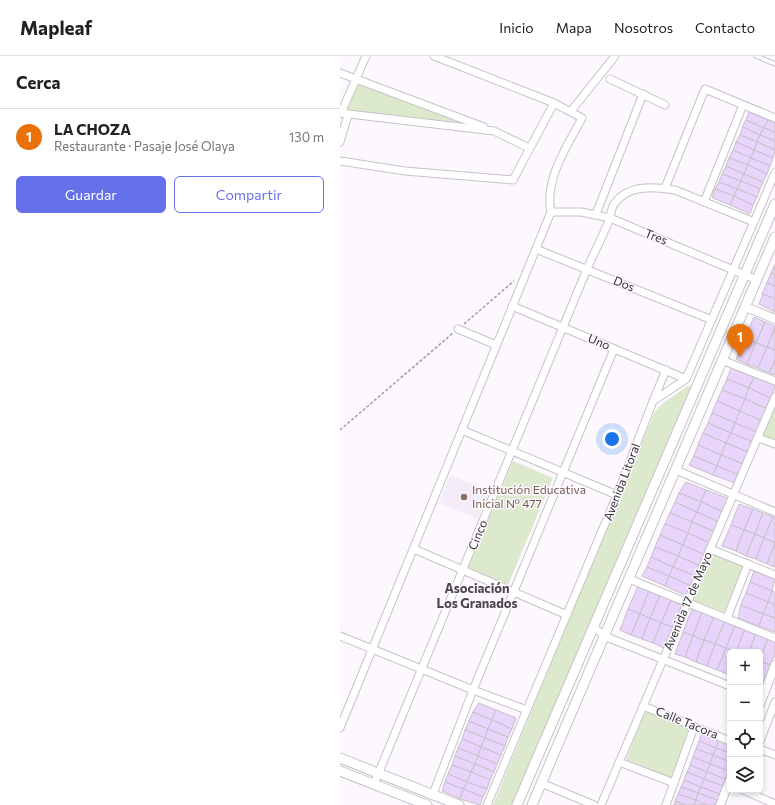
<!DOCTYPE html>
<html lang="es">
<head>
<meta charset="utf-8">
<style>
  body { margin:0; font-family:Commissioner,sans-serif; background:#f6f6f6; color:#202124 }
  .controls { position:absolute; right:12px; bottom:12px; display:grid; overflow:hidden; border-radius:6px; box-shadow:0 2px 6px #0003 }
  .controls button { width:36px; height:36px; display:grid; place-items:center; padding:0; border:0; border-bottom:1px solid #e0e0e0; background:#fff; color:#202124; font:20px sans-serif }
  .you { position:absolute; left:272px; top:383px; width:14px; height:14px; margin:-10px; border:3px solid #fff; border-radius:50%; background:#1a73e8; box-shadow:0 0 0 6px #1a73e833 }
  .badge { display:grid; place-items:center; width:26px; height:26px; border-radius:50%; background:#6471e9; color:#fff; font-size:13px; font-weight:700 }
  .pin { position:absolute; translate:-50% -33px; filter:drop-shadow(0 1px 2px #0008) }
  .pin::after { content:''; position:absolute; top:21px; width:14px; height:12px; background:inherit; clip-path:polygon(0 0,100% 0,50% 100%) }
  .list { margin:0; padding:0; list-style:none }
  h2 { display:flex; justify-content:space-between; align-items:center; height:52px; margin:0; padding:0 16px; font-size:17px }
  h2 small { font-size:13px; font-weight:400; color:#757577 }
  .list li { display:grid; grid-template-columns:26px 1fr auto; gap:12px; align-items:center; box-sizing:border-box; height:56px; padding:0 16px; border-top:1px solid #e0e0e0 }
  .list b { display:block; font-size:15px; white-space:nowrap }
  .list p { margin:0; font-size:13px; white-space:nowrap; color:#757577 }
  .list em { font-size:13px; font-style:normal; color:#757577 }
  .actions { display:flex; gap:8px; padding:12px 16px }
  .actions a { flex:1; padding:9px 0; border:1px solid #6471e9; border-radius:6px; text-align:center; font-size:14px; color:#6471e9 }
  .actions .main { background:#6471e9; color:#fff }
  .icon { flex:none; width:22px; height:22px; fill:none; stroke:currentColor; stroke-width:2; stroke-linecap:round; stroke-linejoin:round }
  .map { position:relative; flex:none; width:435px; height:749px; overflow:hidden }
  header { display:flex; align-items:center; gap:24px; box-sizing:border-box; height:56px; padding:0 20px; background:#fff; border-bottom:1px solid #e0e0e0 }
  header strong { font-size:19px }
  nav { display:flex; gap:22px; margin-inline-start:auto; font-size:14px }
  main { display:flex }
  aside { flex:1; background:#fff }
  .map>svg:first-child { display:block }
  .built { fill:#f4ecf8 }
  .green { fill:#dce9cd }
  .building { fill:#e9d4fc; stroke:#c5c2c8 }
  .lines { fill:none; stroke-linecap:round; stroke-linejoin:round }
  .service-casing { stroke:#c6c3c8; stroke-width:5.5 }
  .minor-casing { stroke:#c6c3c8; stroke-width:9 }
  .tertiary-casing { stroke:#c6c3c8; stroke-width:10 }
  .secondary-casing { stroke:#c6c3c8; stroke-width:11 }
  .path { stroke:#9e9b9f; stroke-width:1.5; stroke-dasharray:3 2; stroke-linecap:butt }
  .service { stroke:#fff; stroke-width:3.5 }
  .minor { stroke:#fff; stroke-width:7 }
  .tertiary { stroke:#fff; stroke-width:8 }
  .secondary { stroke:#fff; stroke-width:9 }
  .education-dot { fill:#8d6e63; stroke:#fcf8fe; stroke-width:1.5 }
  .labels { text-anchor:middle; stroke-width:3; stroke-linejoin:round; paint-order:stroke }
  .street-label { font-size:12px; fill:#343234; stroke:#fcf8fe }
  .education-label { font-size:12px; fill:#785e54; stroke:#fcf8fe; text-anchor:start }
  .neighbourhood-label { font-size:13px; font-weight:bold; fill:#4b484c; stroke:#fcf8fe }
</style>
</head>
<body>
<header>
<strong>Mapleaf</strong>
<nav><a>Inicio</a><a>Mapa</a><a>Nosotros</a><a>Contacto</a></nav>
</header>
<main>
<aside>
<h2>Cerca<small></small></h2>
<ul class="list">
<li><span class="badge" style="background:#e8710a">1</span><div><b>LA CHOZA</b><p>Restaurante · Pasaje José Olaya</p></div><em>130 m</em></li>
</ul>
<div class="actions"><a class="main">Guardar</a><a>Compartir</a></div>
</aside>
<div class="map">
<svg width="435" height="749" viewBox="0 0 435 749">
  <rect width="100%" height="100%" fill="#fcf8fe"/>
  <path class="built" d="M110,419l40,16 -12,28 -39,-16z"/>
  <g class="green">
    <path d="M17,28l91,32 18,8h-22l-94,-12 -3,-2 7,-23z"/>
    <path d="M348,330l3,1 -179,418h-19l161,-392 9,-10z"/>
    <path d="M435,349v36l-13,-5z"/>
    <path d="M173,405l40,17 -45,107 -40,-17z"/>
    <path d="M374,499l29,11 -19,46 -32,-12z"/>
    <path d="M305,655l45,18 -19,49 -45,-18z"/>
  </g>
  <g class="building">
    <path d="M409,56l19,8 -4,8 -18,-8z"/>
    <path d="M406,64l18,8 -4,7 -18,-8z"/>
    <path d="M428,64l7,3v9l-11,-4z"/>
    <path d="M403,71l17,8 -3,7 -17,-7z"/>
    <path d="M424,72l11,4v9l-15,-6z"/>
    <path d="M400,79l17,7 -3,8 -18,-8z"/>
    <path d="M420,79l15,6v9l-18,-8z"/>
    <path d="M396,86l18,8 -3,8 -18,-8z"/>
    <path d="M417,86l18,8 -2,8 -19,-8z"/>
    <path d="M393,94l18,8 -3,7 -19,-7z"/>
    <path d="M414,94l19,8 -3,8 -19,-8z"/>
    <path d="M389,102l19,7 -4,9 -18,-8z"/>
    <path d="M411,102l19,8 -3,8 -19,-9z"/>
    <path d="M408,109l19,9 -4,8 -19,-8z"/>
    <path d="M386,110l18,8 -3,7 -19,-7z"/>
    <path d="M382,118l19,7 -4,8 -18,-7z"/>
    <path d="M404,118l19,8 -3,7 -19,-8z"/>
    <path d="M401,125l19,8 -3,8 -20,-8z"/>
    <path d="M379,126l18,7 -3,7 -19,-7z"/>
    <path d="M375,133l19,7 -4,9 -17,-7 -1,-2z"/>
    <path d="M397,133l20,8 -4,8 -19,-9z"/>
    <path d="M394,140l19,9 -3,9 -20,-9z"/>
    <path d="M435,208v10l-4,-1z"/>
    <path d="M431,217l4,1v12l-8,-3z"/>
    <path d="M427,227l8,3v13l-13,-5z"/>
    <path d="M423,238l12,5v13l-16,-8z"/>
    <path d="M414,261l11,5 -9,21 -11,-5z"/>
    <path d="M425,266l10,4 -8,21 -11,-4z"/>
    <path d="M435,272v22l-8,-3z"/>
    <path d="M405,282l11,5 -9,21 -11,-5z"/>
    <path d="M416,287l11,4 -9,21 -11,-4z"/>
    <path d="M427,291l8,3v10l-6,13 -11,-5z"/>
    <path d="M435,304v15l-6,-2z"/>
    <path d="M391,312l23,9 -5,11 -22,-9z"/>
    <path d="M414,321l21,8 -3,14 -23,-11z"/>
    <path d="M387,323l22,9 -4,11 -23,-9z"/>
    <path d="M409,332l23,11 -5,10 -22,-10z"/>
    <path d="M382,334l23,9 -5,12 -23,-10z"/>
    <path d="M405,343l22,10 -5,12 -22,-10z"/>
    <path d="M377,345l23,10 -5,12 -23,-10z"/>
    <path d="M400,355l22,10 -5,11 -22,-9z"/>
    <path d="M372,357l23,10 -4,10 -23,-10z"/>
    <path d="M368,367l23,10 -5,10 -23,-10z"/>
    <path d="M395,367l22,9 -4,10 -22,-9z"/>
    <path d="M363,377l23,10 -5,12 -23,-10z"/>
    <path d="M391,377l22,9 -5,10 -22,-9z"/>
    <path d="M386,387l22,9 -5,12 -22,-9z"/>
    <path d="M358,389l23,10 -4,11 -23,-10z"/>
    <path d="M381,399l22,9 -4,11 -22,-9z"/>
    <path d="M354,400l23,10 -4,9 -24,-10z"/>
    <path d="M377,410l22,9 -4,8 -22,-8z"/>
    <path d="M346,426l20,8 -5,12 -22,-9z"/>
    <path d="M366,434l21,8 2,3 -5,11 -23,-10z"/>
    <path d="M339,437l22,9 -4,10 -22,-10z"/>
    <path d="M335,446l22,10 -5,10 -22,-9z"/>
    <path d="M361,446l23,10 -5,10 -22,-10z"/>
    <path d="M399,448l14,5 -9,21 -13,-5z"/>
    <path d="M413,453l10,4 -8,21 -11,-4z"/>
    <path d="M357,456l22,10 -4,10 -23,-10z"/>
    <path d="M330,457l22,9 -4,11 -23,-9z"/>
    <path d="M423,457l10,4 -9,21 -9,-4z"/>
    <path d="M433,461l2,1v25l-11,-5z"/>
    <path d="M352,466l23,10 -5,11 -22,-10z"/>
    <path d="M325,468l23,9 -5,12 -23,-10z"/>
    <path d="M391,469l13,5 -8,21 -14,-5z"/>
    <path d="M404,474l11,4 -9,22 -10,-5z"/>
    <path d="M348,477l22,10 -5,12 -22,-10z"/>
    <path d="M415,478l9,4 -8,21 -10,-3z"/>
    <path d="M320,479l23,10 -5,11 -23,-9z"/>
    <path d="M424,482l11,5 -8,21 -11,-5z"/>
    <path d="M435,487v24l-8,-3z"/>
    <path d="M343,489l22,10 -5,11 -22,-10z"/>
    <path d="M315,491l23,9 -5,11 -22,-10z"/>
    <path d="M338,500l22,10 -5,10 -22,-9z"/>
    <path d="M311,501l22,10 -4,9 -22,-9z"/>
    <path d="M307,511l22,9 -4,10 -23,-10z"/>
    <path d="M333,511l22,9 -4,10 -22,-10z"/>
    <path d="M414,515l21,8 -3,12 -22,-9z"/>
    <path d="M329,520l22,10 -4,10 -22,-10z"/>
    <path d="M410,526l22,9 -4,11 -22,-9z"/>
    <path d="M298,530l11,5 -9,23 -12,-5z"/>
    <path d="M309,535l11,4 -10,23 -10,-4z"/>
    <path d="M432,535l3,1v13l-7,-3z"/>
    <path d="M406,537l22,9 -5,12 -22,-9z"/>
    <path d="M320,539l11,5 -10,23 -11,-5z"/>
    <path d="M331,544l11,6 -9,21 -12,-4z"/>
    <path d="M428,546l7,3v13l-12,-4z"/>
    <path d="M401,549l22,9 -4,12 -21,-8z"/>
    <path d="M288,553l12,5 -9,21 -11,-5z"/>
    <path d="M352,553l10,3 -9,24 -10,-4z"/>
    <path d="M362,556l12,5 -10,23 -11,-4z"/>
    <path d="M300,558l10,4 -8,21 -11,-4z"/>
    <path d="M423,558l12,4v14l-16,-6z"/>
    <path d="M374,561l11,4 -10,23 -11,-4z"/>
    <path d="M310,562l11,5 -8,20 -11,-4z"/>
    <path d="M385,565l10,4 -9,23 -11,-4z"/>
    <path d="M321,567l12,4 -9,21 -11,-5z"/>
    <path d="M395,569l10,4 -9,23 -10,-4z"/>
    <path d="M405,573l11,4 -7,19h-13z"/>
    <path d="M343,576l10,4 -8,21 -10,-3z"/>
    <path d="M416,577l12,5 -8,20v-6h-11z"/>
    <path d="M353,580l11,4 -8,22 -11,-5z"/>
    <path d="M428,582l7,2v14l-5,11 -10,-4z"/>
    <path d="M364,584l11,4 -8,22 -11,-4z"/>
    <path d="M375,588l11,4 -9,22 -10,-4z"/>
    <path d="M386,592l10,4h-6v15l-3,7 -10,-4z"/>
    <path d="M420,605l10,4 -8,22h-2z"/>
    <path d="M139,647l17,7 -4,10 -19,-8z"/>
    <path d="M156,654l20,8 -4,11 -20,-9z"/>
    <path d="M133,656l19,8 -4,9 -19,-8z"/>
    <path d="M152,664l20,9 -4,8 -20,-8z"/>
    <path d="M129,665l19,8 -3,9 -20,-8z"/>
    <path d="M148,673l20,8 -3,9 -20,-8z"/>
    <path d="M125,674l20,8 -4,9 -19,-8z"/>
    <path d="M362,677l18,5 -4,10 -17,-7z"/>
    <path d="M145,682l20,8 -4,9 -20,-8z"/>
    <path d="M380,682l10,4v11l-14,-5z"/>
    <path d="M122,683l19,8 -3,9 -20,-8z"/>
    <path d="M359,685l17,7 -3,7 -17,-6z"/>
    <path d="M141,691l20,8 -4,9 -19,-8z"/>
    <path d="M118,692l20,8 -3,8 -20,-8z"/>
    <path d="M376,692l14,5v9l-17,-7z"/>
    <path d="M356,693l17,6 -3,9 -17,-7z"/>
    <path d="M373,699l17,7 -1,9 -19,-7z"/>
    <path d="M115,700l20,8 -4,8 -19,-7z"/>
    <path d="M138,700l19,8 -3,8 -19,-8z"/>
    <path d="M353,701l17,7 -3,8 -17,-7z"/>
    <path d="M135,708l19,8 -4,8 -19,-8z"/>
    <path d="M370,708l19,7 -4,8 -18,-7z"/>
    <path d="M112,709l19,7 -4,10 -19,-8z"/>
    <path d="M350,709l17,7 -3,7 -17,-7z"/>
    <path d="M131,716l19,8 -3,9 -20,-7z"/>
    <path d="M347,716l17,7 -3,8 -17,-7z"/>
    <path d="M367,716l18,7 -2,7 -19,-7z"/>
    <path d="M108,718l19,8 -4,7 -18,-7z"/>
    <path d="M364,723l19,7 -4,8 -18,-7z"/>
    <path d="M344,724l17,7 -3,6 -17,-6z"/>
    <path d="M105,726l18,7 -3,10 -18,-8z"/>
    <path d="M127,726l20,7 -4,8 -20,-8z"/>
    <path d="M341,731l17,6 -2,7 -18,-6z"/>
    <path d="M361,731l18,7 -2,6 -19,-7z"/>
    <path d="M123,733l20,8 -3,8 -20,-6z"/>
    <path d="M358,737l19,7 -2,5h-8l-11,-5z"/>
    <path d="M338,738l18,6 -2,5h-9l-10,-4z"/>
    <path d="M356,744l11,5h-13z"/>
    <path d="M335,745l10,4h-11z"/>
  </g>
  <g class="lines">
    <g class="service-casing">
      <path id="service" d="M416,0l19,8"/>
    </g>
    <g class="minor-casing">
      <g id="minor">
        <path d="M0,17l144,54"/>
        <path d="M270,23l55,26"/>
        <path d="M231,55l44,-55"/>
        <path d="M0,57l154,18 35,17"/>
        <path d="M1,57l25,-57"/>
        <path d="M0,86l8,-27"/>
        <path d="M0,105l65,10 108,9 41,-77"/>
        <path d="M325,132l40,-99 70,29"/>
        <path d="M364,146l39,-97"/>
        <path d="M211,156h30l29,6 147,62"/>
        <path d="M256,158l47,-120"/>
        <path d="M196,193l176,71"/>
        <path d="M172,250l174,73"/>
        <path d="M118,273l38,16"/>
        <path d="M382,304l53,21"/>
        <path d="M313,345l13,-31"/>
        <path d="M122,374l155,65"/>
        <path d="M418,382l17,6"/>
        <path d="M336,414l99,42"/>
        <path d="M74,493l153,66"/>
        <path d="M370,493l65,26"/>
        <path d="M289,523l146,59"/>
        <path d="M387,562l21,-54"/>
        <path d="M254,571l10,9 126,50"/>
        <path d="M0,580l133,54 54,20"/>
        <path d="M303,650l87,35"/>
        <path d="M0,672l211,-516c-7,-33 17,-67 31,-94l-28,-15 -120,-47"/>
        <path d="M420,685l15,-39"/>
        <path d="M420,693l15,6"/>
        <path d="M279,706l55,21"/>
        <path d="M201,727l53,22"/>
        <path d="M34,728l213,-515c7,-16 15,-32 22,-48 2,-6 2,-14 6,-18 14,-19 39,-16 60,-13l79,32"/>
        <path d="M403,734l32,14"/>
        <path d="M93,738l40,-104 141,-341"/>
        <path d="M147,749l130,-310 36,-94 33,-22 89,-206"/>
        <path d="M261,749l174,-408"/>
        <path d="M326,749l28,-78"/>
      </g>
    </g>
    <g class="tertiary-casing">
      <g id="tertiary">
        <path d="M406,251l29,12"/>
        <path d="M420,648l15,-39"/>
        <path d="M380,749l10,-25"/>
      </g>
    </g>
    <g class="secondary-casing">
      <g id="secondary">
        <path d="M0,702l119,47"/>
        <path d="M0,715l87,34"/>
        <path d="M177,749l258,-601"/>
        <path d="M192,749l243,-568"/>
      </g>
    </g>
    <g class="path">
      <path d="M124,268l50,-43"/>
      <path d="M0,374l113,-97"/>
    </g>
    <use href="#service" class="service"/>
    <use href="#minor" class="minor"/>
    <use href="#tertiary" class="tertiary"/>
    <use href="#secondary" class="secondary"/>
  </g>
  <circle class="education-dot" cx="124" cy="441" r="4"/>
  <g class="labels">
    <g class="street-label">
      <text transform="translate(316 181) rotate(22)" y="4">Tres</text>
      <text transform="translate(284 228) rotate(22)" y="4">Dos</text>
      <text transform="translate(259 286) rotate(23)" y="4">Uno</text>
      <text transform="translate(282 426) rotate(-69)" y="4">Avenida Litoral</text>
      <text transform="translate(138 479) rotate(-68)" y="4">Cinco</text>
      <text transform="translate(348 545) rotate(-67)" y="4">Avenida 17 de Mayo</text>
      <text transform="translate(347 667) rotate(22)" y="4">Calle Tacora</text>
    </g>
    <g class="education-label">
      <text x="132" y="438">Institución Educativa<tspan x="132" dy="14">Inicial Nº 477</tspan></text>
    </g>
    <g class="neighbourhood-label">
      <text x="137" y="537">Asociación<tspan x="137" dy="15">Los Granados</tspan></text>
    </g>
  </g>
</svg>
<div class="controls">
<button>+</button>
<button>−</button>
<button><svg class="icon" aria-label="locate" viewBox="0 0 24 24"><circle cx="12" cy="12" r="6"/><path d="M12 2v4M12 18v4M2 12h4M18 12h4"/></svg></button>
<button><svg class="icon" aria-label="layers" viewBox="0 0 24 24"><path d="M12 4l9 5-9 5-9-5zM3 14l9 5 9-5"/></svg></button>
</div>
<div class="you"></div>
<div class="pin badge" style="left:400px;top:301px;background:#e8710a">1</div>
</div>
</main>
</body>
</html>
